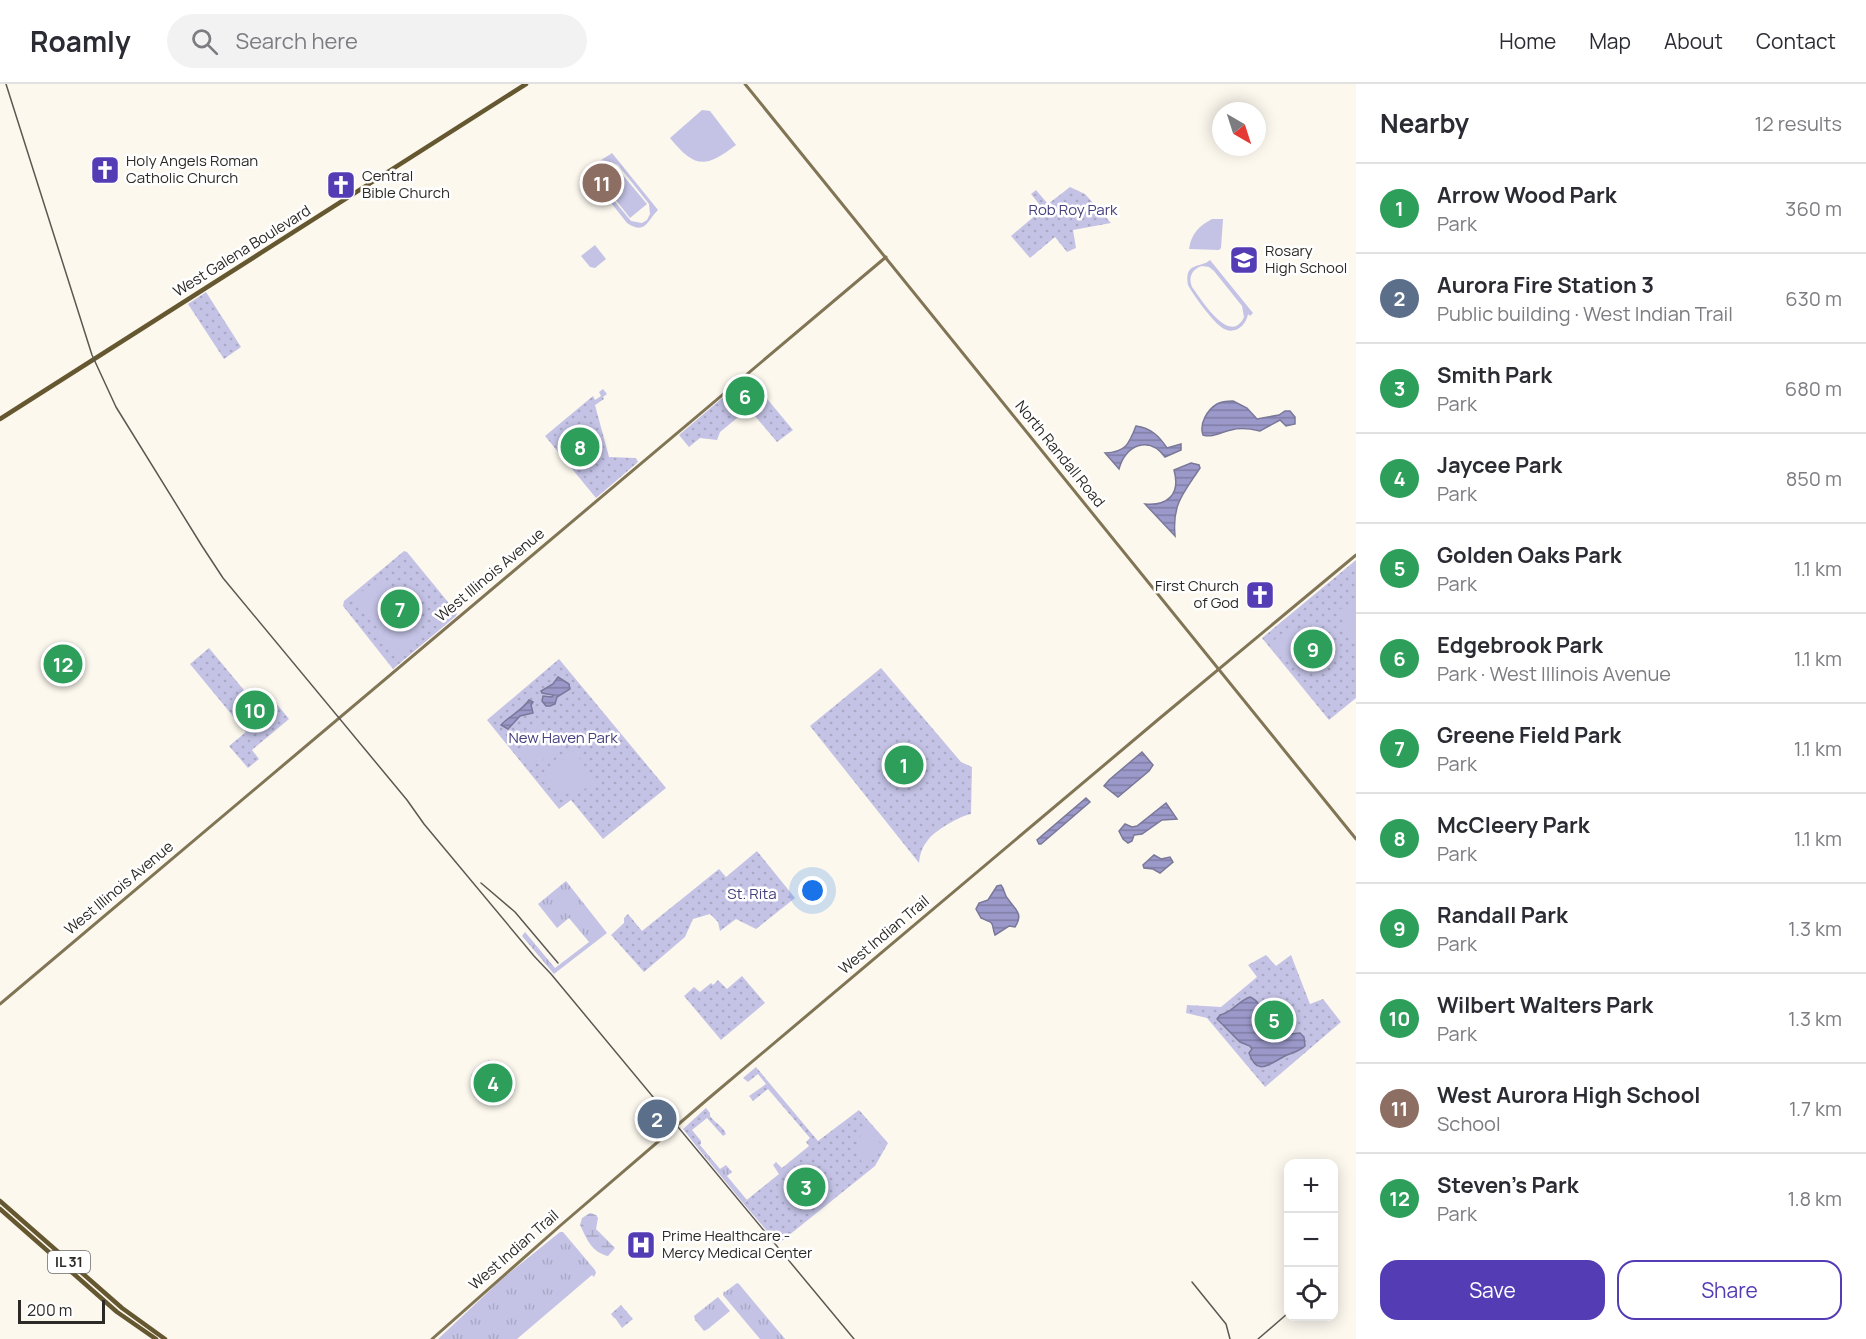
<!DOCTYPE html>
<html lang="en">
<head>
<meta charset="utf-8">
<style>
  body { margin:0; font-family:Manrope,sans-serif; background:#f2f2f3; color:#2b2b33 }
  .controls { position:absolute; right:18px; bottom:18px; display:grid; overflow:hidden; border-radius:12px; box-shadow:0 3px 15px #0003 }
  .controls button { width:54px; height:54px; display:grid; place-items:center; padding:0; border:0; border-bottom:2px solid #e1e1e2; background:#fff; color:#2b2b33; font:30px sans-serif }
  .compass { position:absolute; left:1212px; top:18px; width:54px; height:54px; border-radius:50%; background:#fff; box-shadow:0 3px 15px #0003; rotate:141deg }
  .scale { position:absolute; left:18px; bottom:15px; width:87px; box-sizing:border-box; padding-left:6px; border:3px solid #2c2a26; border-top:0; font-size:16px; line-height:21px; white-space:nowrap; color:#2c2a26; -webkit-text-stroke:4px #fff; paint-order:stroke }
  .you { position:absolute; left:813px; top:807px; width:21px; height:21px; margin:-15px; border:4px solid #fff; border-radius:50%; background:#1a73e8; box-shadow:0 0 0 9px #1a73e833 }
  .badge { display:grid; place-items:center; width:39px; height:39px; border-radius:50%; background:#543cb4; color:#fff; font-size:20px; font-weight:700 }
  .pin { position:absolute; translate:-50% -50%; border:3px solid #fff; box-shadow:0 2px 6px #0006 }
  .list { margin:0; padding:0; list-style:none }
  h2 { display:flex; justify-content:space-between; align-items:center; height:78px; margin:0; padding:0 24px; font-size:26px }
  h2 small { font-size:20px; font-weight:400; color:#7c7c81 }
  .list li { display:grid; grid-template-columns:39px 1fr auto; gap:18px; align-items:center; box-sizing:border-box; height:90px; padding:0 24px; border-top:2px solid #e1e1e2 }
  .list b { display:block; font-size:22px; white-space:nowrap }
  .list p { margin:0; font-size:20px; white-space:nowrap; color:#7c7c81 }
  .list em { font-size:20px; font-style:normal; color:#7c7c81 }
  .actions { display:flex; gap:12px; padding:18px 24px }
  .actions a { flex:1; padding:14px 0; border:2px solid #543cb4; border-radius:18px; text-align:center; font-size:21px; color:#543cb4 }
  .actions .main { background:#543cb4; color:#fff }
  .icon { flex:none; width:33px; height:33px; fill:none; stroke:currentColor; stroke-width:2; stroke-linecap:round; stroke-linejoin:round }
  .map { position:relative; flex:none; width:1356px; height:1255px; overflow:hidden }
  header { display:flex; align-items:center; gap:36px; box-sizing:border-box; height:84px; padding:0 30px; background:#fff; border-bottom:2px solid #e1e1e2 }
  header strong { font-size:28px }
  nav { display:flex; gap:33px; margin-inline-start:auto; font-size:21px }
  .search { width:420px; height:54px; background:#f2f2f3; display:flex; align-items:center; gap:15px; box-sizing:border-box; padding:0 21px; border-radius:33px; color:#7c7c81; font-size:22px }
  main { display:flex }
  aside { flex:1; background:#fff }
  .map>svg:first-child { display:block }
  .grass { fill:url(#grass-tufts) }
  .wetland { fill:url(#wetland-marsh) }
  .park { fill:url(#park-dots) }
  .pitch { fill:#c4c3e6; fill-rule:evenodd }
  .water { fill:url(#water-rules); stroke:#7a7899; stroke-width:1.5 }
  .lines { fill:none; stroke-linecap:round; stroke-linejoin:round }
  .secondary { stroke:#817555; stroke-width:3 }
  .primary { stroke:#65572f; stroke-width:4.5 }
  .rail { stroke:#5b5853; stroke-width:1.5 }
  .labels { text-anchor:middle; stroke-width:5; stroke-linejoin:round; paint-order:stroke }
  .shield { fill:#fff; stroke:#6b6a67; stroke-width:1.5 }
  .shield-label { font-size:14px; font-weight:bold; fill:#2c2a26 }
  .poi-label { font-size:15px; fill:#2c2a26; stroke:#fff; text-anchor:start }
  .park-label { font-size:15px; fill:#47407e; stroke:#fff }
  .street-label { font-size:15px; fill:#2c2a26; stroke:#fff }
</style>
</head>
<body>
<header>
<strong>Roamly</strong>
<div class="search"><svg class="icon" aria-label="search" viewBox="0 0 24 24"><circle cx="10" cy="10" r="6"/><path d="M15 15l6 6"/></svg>Search here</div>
<nav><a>Home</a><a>Map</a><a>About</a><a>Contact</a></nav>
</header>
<main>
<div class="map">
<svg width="1356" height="1255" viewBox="0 0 1356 1255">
  <defs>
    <pattern id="grass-tufts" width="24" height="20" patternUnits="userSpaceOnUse" patternTransform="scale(1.5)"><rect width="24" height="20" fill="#c4c3e6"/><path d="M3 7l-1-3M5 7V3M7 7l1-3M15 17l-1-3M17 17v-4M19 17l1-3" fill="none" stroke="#a9a8c5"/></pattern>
    <pattern id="wetland-marsh" width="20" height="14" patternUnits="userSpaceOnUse" patternTransform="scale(1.5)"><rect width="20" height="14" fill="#c4c3e6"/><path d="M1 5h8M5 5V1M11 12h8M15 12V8" fill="none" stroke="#a9a8c5"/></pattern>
    <pattern id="park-dots" width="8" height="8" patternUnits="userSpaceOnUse" patternTransform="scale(1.5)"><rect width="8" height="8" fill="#c4c3e6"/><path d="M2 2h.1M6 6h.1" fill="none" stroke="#a9a8c5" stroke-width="1.8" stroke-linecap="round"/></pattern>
    <pattern id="water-rules" width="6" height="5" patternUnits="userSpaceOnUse" patternTransform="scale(1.5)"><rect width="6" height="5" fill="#9b99ca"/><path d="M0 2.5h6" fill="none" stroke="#7f7da4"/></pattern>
  </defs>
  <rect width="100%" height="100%" fill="#fcf8ee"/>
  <g class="grass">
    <path d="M566,797l41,52 -53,41 -32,-38 3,-4 30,36 34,-26 -20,-24 -12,10 -19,-24z"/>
    <path d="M700,1061l20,24 6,-4 6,7 -5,4 20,24 -4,3 -46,-56z"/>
    <path d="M560,1148h3l32,38 1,3 -2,4 -2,-2 -75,64h-79l65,-61z"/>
    <path d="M737,1199l2,1 46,55h-25l-37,-44 1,-4 1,1z"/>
    <path d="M718,1213l12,14 -22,18 -4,2 -9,-11 -1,-4z"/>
  </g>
  <path class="wetland" d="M590,1129l6,2 2,3 -2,11 19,19 -7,8c-17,-4 -21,-17 -28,-31l2,-7z"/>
  <g class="park">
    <path d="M1070,103l15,7 26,29 -38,7 3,18 -9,4 -12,-15 -25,21 -19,-22 32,-27 -12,-15 5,-4 12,14z"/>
    <path d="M206,208l35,55 -17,12 -36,-55z"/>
    <path d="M748,292l45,54 -16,12 -22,-26 -13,-2 -22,18 -3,8 -17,-2 -11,9 -10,-12z"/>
    <path d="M603,305l4,5 -4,3 1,2 -9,6 14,52 27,1 2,4 -42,36 -51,-62 48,-40 2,4 6,-4 -2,-4z"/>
    <path d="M404,467l3,1 50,61 -1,3 -63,53 -50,-63 1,-5z"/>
    <path d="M1356,476v138l-27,22 -67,-82z"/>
    <path d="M209,564l44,53 13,-10 23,28 -37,31 7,9 -11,9 -19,-22 17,-14 -56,-68z"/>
    <path d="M66,567l10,12 -15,13 -10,-11z"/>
    <path d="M559,575l107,129 -63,51 -32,-39 -12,9 -72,-89z"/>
    <path d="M881,584l80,94 11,5 -1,47c-11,2 -36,16 -43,26 -6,7 -8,14 -9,23l-109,-137z"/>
    <path d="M757,767l38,47 -39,31 -20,-10 -16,12 -2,-9 -8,-8 -17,5 -8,18 -41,35 -33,-37 13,-12v-5l4,-4 14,17 77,-62 7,8z"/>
    <path d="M1266,871l10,11 15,-11 19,49 13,-5 18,23 -76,65 -58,-69 -21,-5 1,-8 34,2 36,-30 -9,-12z"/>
    <path d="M742,892l23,27 -44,37 -37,-44 10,-9 6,5 11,-9 2,2 5,-5 9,9z"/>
    <path d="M489,976l26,30 -18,15 -26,-30z"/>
    <path d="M756,983l62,74 41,-31 29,33 -13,23 -97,78 -35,-41 36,-29 -6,-9 3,-3 6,6 27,-22 -3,-4 4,-4 -42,-49 -15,12 -4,-5 17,-12 -8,-10 -10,8 -5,-4z"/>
    <path d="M706,1024l4,5v3c5,7 13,10 16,18l-3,2 -16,-18 -15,12 9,11v3l-4,3 -14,-18z"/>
    <path d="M621,1221l12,14 -11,9 -7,-10h-1l-3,-4z"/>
  </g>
  <g class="pitch">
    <path d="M702,26l8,1 26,34c-30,23 -41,24 -66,-7z"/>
    <path d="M612,69l46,57c-10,9 -12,26 -31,13l-34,-43c-3,-16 8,-19 19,-27zM606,78h5l7,3 31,39 1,10 -3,6 -5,3 -11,-2 -34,-41v-11z"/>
    <path d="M616,83l31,37 -17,14 -30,-38z"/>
    <path d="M1212,135h11l-2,29 -2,2 -30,-1c2,-15 10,-23 23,-30z"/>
    <path d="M595,161l11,14 -11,9 -5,-1 -9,-11z"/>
    <path d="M1210,176l43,53 -3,3 -2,-2c-2,13 -16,23 -28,12 -9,-7 -26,-30 -32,-41 -4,-24 12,-16 22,-25zM1202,182l7,1 5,4 28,35 2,11c-14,30 -43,-18 -52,-30 -4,-10 0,-18 10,-21z"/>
    <path d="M383,492c17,21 15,35 -8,50l-22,-25 1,-4z"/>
    <path d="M1356,516v38l-10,-10 -7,-18z"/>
    <path d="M400,537l10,2 12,14 -22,19h-5l-18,-24 13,-10z"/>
    <path d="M1294,540l22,25c-10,9 -25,17 -37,7 -4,-2 -7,-8 -10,-12z"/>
    <path d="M535,639l15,14 7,9 -1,3 -8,8 -17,10c-15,-18 -13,-29 4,-44z"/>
    <path d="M568,666h4l9,10 14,22c-21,17 -39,15 -56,-5l19,-20z"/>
    <path d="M867,1043l16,20 -20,17c-9,-15 -7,-24 4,-37z"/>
    <path d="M800,1094l5,1 -1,24 -24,-4c1,-12 8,-20 20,-21z"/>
  </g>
  <g class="water">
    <path d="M1233,317l14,7 10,11 22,-4 6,-4h5l5,6v7l-9,2 -6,-6 -20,11c-8,-2 -19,-4 -29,-1 -10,2 -18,8 -28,5 -4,-11 4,-25 14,-31 5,-3 11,-3 16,-3z"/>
    <path d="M1136,342c15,2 23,10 31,22l14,-4v6l-16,7c-16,-22 -40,-12 -46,12l-14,-16c21,-1 24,-9 31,-27z"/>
    <path d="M1191,379l8,2 1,3c-17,26 -28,36 -25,68l-30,-32c22,2 36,-9 29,-34z"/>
    <path d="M558,593l11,7 1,5 -13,8 -2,7 -5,2h-4l-4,-5 1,-5 9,1 1,-2 -11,-2 -1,-2 12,-7z"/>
    <path d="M529,616l4,2 -2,3 2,8 -13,3 -12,13 -7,-4c8,-9 22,-15 28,-25z"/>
    <path d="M1142,668l11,13 -4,6 -31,26 -14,-11 5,-6z"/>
    <path d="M1086,714l4,4 -49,42h-2l-2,-4z"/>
    <path d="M1166,719l11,16 -15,1 -20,14 -8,1 -2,6 -4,2 -5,-4 -4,-8 6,-7 7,3 5,-1z"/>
    <path d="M1154,771l7,4 9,-2 3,5 -13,11 -7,-4 -9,-1 -1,-3z"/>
    <path d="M1001,801c4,5 3,10 7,14 7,11 16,14 7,28l-6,-1 -14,9c-5,-14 2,-10 -14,-17l-5,-9 3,-6 9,-3 9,-14z"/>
    <path d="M1250,913c16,6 14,32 31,37 6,2 13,-1 19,-1l4,4 1,9c-6,6 -15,7 -22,11 -15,8 -26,19 -34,-4l3,-4 -2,-3 -10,-4 -23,-23 3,-4c12,-2 18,-14 30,-18z"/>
  </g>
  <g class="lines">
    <g class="secondary">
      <path d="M745,0l611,755"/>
      <path d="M0,920l886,-747"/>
      <path d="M432,1255l129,-114 148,-127 451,-380 196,-163"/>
    </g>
    <g class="primary">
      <path d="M0,335l526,-335"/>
      <path d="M0,1117l122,107 43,31"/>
      <path d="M0,1125l117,103 39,27"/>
    </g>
    <g class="rail">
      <path d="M6,0l86,271 24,52 86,139 21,32 184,222 17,24 110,132 17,18 303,365"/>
      <path d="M481,799l34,29 43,51"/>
      <path d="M1192,1198l34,42 4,15"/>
      <path d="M1258,1255l29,-25"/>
    </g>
  </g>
  <defs>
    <g id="church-square" transform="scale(1.5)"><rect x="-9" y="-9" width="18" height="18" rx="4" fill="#543cb4" stroke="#fff"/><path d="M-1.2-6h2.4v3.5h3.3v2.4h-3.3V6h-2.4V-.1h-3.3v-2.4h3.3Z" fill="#fff"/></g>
    <g id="school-square" transform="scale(1.5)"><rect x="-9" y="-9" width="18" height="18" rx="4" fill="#543cb4" stroke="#fff"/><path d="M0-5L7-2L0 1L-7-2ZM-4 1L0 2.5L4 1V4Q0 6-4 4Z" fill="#fff"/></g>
    <g id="hospital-square" transform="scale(1.5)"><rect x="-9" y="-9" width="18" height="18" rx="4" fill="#543cb4" stroke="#fff"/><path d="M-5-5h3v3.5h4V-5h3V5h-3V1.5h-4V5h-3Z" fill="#fff"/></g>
  </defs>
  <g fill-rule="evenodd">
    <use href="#church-square" x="105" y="86"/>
    <use href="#church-square" x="341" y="101"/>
    <use href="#school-square" x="1244" y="176"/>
    <use href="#church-square" x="1260" y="511"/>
    <use href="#hospital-square" x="641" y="1161"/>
  </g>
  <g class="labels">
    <rect class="shield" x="48" y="1167" width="42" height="22" rx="4.5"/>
    <g class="shield-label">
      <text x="69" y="1183">IL 31</text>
    </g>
    <g class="poi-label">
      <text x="126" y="82">Holy Angels Roman<tspan x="126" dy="17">Catholic Church</tspan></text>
      <text x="362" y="97">Central<tspan x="362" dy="17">Bible Church</tspan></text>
      <text x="1265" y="172">Rosary<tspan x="1265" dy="17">High School</tspan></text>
      <text x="1239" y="507" text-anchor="end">First Church<tspan x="1239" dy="17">of God</tspan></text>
      <text x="662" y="1157">Prime Healthcare -<tspan x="662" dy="17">Mercy Medical Center</tspan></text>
    </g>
    <g class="park-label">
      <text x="1073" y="131">Rob Roy Park</text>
      <text x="563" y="659">New Haven Park</text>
      <text x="752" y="815">St. Rita</text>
    </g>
    <g class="street-label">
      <text transform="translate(242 167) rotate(-32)" y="5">West Galena Boulevard</text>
      <text transform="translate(1060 370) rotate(51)" y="5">North Randall Road</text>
      <text transform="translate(490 491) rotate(-40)" y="5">West Illinois Avenue</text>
      <text transform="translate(119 804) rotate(-40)" y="5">West Illinois Avenue</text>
      <text transform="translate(884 851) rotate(-40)" y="5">West Indian Trail</text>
      <text transform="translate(514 1166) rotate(-41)" y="5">West Indian Trail</text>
    </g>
  </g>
</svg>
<div class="controls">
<button>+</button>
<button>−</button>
<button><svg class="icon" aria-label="locate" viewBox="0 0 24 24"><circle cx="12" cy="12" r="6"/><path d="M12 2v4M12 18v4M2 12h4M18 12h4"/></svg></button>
</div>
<svg class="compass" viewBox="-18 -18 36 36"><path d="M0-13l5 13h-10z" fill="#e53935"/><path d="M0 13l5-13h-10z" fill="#7c7c81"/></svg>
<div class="scale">200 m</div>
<div class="you"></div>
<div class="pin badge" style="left:904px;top:681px;background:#2e9e5b">1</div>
<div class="pin badge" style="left:657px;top:1035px;background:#5c6f8a">2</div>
<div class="pin badge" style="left:806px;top:1103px;background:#2e9e5b">3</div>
<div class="pin badge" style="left:493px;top:999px;background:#2e9e5b">4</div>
<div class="pin badge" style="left:1274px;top:936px;background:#2e9e5b">5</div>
<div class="pin badge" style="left:745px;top:312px;background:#2e9e5b">6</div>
<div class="pin badge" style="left:400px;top:525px;background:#2e9e5b">7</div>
<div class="pin badge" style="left:580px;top:363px;background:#2e9e5b">8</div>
<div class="pin badge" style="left:1313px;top:565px;background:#2e9e5b">9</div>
<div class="pin badge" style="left:255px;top:626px;background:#2e9e5b">10</div>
<div class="pin badge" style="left:602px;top:99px;background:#8d6e63">11</div>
<div class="pin badge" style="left:63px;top:580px;background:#2e9e5b">12</div>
</div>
<aside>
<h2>Nearby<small>12 results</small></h2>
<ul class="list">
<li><span class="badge" style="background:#2e9e5b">1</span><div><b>Arrow Wood Park</b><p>Park</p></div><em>360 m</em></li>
<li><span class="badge" style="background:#5c6f8a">2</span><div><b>Aurora Fire Station 3</b><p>Public building · West Indian Trail</p></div><em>630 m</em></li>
<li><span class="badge" style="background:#2e9e5b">3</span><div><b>Smith Park</b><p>Park</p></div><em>680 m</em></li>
<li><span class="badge" style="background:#2e9e5b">4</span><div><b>Jaycee Park</b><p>Park</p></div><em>850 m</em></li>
<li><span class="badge" style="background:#2e9e5b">5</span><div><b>Golden Oaks Park</b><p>Park</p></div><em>1.1 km</em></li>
<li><span class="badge" style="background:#2e9e5b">6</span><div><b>Edgebrook Park</b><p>Park · West Illinois Avenue</p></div><em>1.1 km</em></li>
<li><span class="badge" style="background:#2e9e5b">7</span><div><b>Greene Field Park</b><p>Park</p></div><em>1.1 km</em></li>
<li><span class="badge" style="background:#2e9e5b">8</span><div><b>McCleery Park</b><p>Park</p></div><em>1.1 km</em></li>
<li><span class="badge" style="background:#2e9e5b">9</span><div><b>Randall Park</b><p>Park</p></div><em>1.3 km</em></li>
<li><span class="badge" style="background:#2e9e5b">10</span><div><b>Wilbert Walters Park</b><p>Park</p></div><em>1.3 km</em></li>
<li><span class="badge" style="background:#8d6e63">11</span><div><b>West Aurora High School</b><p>School</p></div><em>1.7 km</em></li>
<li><span class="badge" style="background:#2e9e5b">12</span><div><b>Steven's Park</b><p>Park</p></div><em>1.8 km</em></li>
</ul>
<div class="actions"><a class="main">Save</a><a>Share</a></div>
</aside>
</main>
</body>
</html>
